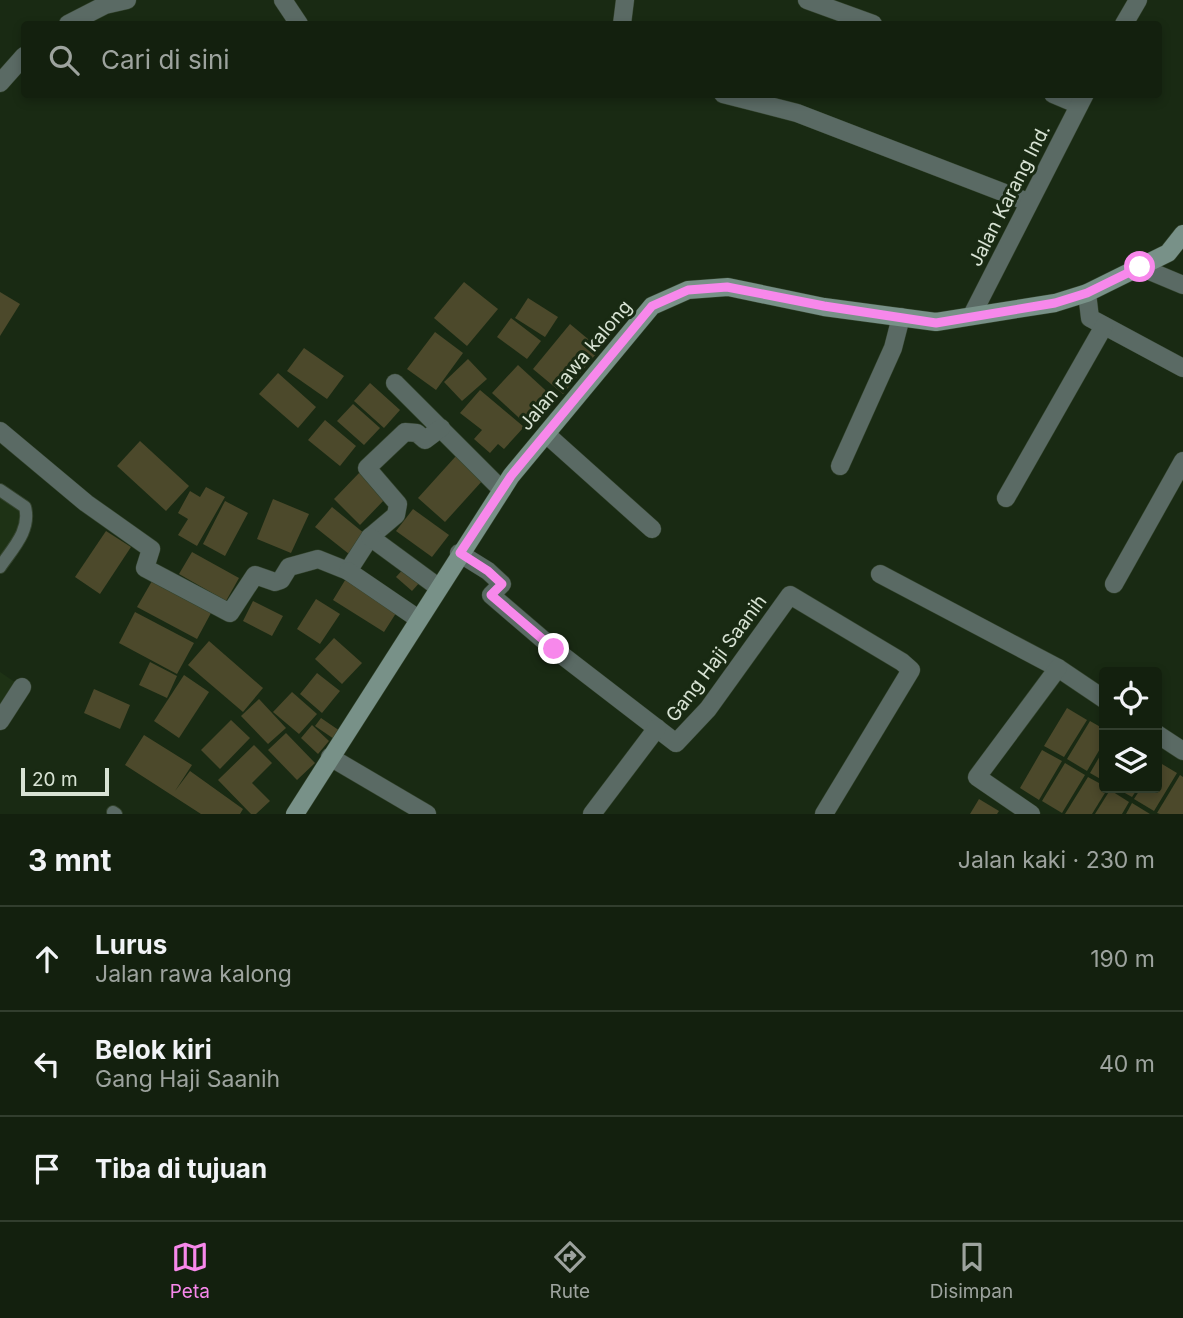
<!DOCTYPE html>
<html lang="id">
<head>
<meta charset="utf-8">
<style>
  body { margin:0; font-family:Inter,sans-serif; background:#202d1c; color:#f1f3f6 }
  .controls { position:absolute; right:21px; bottom:21px; display:grid; overflow:hidden; border-radius:7px; box-shadow:0 4px 10px #0003 }
  .controls button { width:63px; height:63px; display:grid; place-items:center; padding:0; border:0; border-bottom:2px solid #323e2e; background:#13200e; color:#f1f3f6; font:35px sans-serif }
  .scale { position:absolute; left:21px; bottom:18px; width:88px; box-sizing:border-box; padding-left:7px; border:4px solid #d8e3d4; border-top:0; font-size:19px; line-height:24px; white-space:nowrap; color:#d8e3d4; -webkit-text-stroke:5px #192a13; paint-order:stroke }
  .stop { position:absolute; width:21px; height:21px; margin:-16px; border:5px solid #f788eb; border-radius:50%; background:#fff }
  .stop.end { background:#f788eb; border-color:#fff; box-shadow:0 2px 7px #0008 }
  .list { margin:0; padding:0; list-style:none }
  h2 { display:flex; justify-content:space-between; align-items:center; height:91px; margin:0; padding:0 28px; font-size:30px }
  h2 small { font-size:23px; font-weight:400; color:#9da39e }
  .list li { display:grid; grid-template-columns:46px 1fr auto; gap:21px; align-items:center; box-sizing:border-box; height:105px; padding:0 28px; border-top:2px solid #323e2e }
  .list b { display:block; font-size:26px; white-space:nowrap }
  .list p { margin:0; font-size:23px; white-space:nowrap; color:#9da39e }
  .list em { font-size:23px; font-style:normal; color:#9da39e }
  .icon { flex:none; width:38px; height:38px; fill:none; stroke:currentColor; stroke-width:2; stroke-linecap:round; stroke-linejoin:round }
  .map { position:relative; flex:none; width:1183px; height:814px; overflow:hidden }
  .search { position:absolute; background:#13200e; box-shadow:0 4px 10px #0003; left:21px; right:21px; top:21px; height:77px; display:flex; align-items:center; gap:18px; box-sizing:border-box; padding:0 24px; border-radius:7px; color:#9da39e; font-size:26px }
  .sheet { height:406px; background:#13200e }
  nav { display:flex; justify-content:space-around; align-items:center; box-sizing:border-box; height:98px; border-top:2px solid #323e2e; background:#13200e; font-size:19px; color:#9da39e }
  nav a { display:grid; justify-items:center; gap:4px }
  nav .on { color:#f788eb }
  .map>svg:first-child { display:block }
  .built { fill:#1e3215 }
  .building { fill:#4c492b }
  .lines { fill:none; stroke-linecap:round; stroke-linejoin:round }
  .lane-casing { stroke:#34442e; stroke-width:14 }
  .street-casing { stroke:#34442e; stroke-width:19 }
  .secondary-casing { stroke:#34442e; stroke-width:19 }
  .lane { stroke:#5a6a64; stroke-width:12 }
  .street { stroke:#5a6a64; stroke-width:18 }
  .secondary { stroke:#789188; stroke-width:18 }
  .route { stroke:#f788eb; stroke-width:9 }
  .labels { text-anchor:middle; stroke-width:6; stroke-linejoin:round; paint-order:stroke }
  .street-label { font-size:19px; fill:#d8e3d4; stroke:#192a13 }
</style>
</head>
<body>
<div class="map">
<svg width="1183" height="814" viewBox="0 0 1183 814">
  <rect width="100%" height="100%" fill="#192a13"/>
  <g class="built">
    <path d="M0,490l28,27 -28,50z"/>
    <path d="M0,672l22,15 -22,36z"/>
  </g>
  <g class="building">
    <path d="M464,282l34,27 -31,37 -33,-28z"/>
    <path d="M0,292l20,12 -20,32z"/>
    <path d="M528,298l30,19 -13,20 -30,-19z"/>
    <path d="M511,318l30,23 -14,18 -30,-22z"/>
    <path d="M570,324l30,25 -37,45 -30,-25z"/>
    <path d="M435,332l28,21 -27,37 -29,-21z"/>
    <path d="M304,348l40,28 -17,23 -40,-28z"/>
    <path d="M468,359l19,20 -25,22 -18,-19z"/>
    <path d="M518,365l37,34 -26,28 -37,-34z"/>
    <path d="M278,373l38,34 -18,21 -39,-34z"/>
    <path d="M370,383l30,27 -16,18 -30,-27z"/>
    <path d="M480,390l44,37 -20,22 -6,-5 -8,9 -16,-14 8,-9 -22,-17z"/>
    <path d="M353,404l27,24 -16,17 -27,-24z"/>
    <path d="M325,420l31,26 -16,20 -32,-26z"/>
    <path d="M140,441l49,45 -23,25 -49,-45z"/>
    <path d="M456,456l27,24 -38,42 -27,-24z"/>
    <path d="M361,471l26,26 -27,28 -26,-26z"/>
    <path d="M206,487l19,10 -28,49 -19,-11 10,-16 -10,-6 12,-22 10,6z"/>
    <path d="M273,499l36,15 -18,39 -34,-14z"/>
    <path d="M225,501l23,12 -23,43 -22,-12z"/>
    <path d="M332,507l33,27 -16,20 -34,-27z"/>
    <path d="M413,509l36,26 -17,22 -36,-26z"/>
    <path d="M106,531l25,16 -31,47 -25,-17z"/>
    <path d="M192,552l47,26 -13,23 -47,-27z"/>
    <path d="M405,567l16,14 -9,10 -16,-14z"/>
    <path d="M368,574l21,14 -7,11 16,11 -14,22 -51,-32 14,-23z"/>
    <path d="M152,581l59,32 -14,26 -60,-32z"/>
    <path d="M316,599l24,15 -20,30 -23,-15z"/>
    <path d="M253,601l30,15 -11,20 -29,-15z"/>
    <path d="M135,612l59,31 -17,31 -58,-31z"/>
    <path d="M334,638l28,25 -20,21 -27,-25z"/>
    <path d="M209,641l54,47 -20,24 -55,-47z"/>
    <path d="M150,662l27,14 -10,22 -28,-13z"/>
    <path d="M317,673l23,18 -18,22 -22,-19z"/>
    <path d="M184,675l25,17 -30,46 -25,-17z"/>
    <path d="M94,689l36,16 -10,24 -36,-16z"/>
    <path d="M292,692l25,22 -18,20 -26,-22z"/>
    <path d="M259,699l27,29 -18,16 -27,-28z"/>
    <path d="M1067,708l20,12 -23,37 -20,-11z"/>
    <path d="M321,718l19,13 -6,8 -19,-13z"/>
    <path d="M231,720l19,18 -30,31 -19,-19z"/>
    <path d="M1090,721l14,8v13l-17,29 -20,-12z"/>
    <path d="M312,725l17,16 -11,13 -17,-16z"/>
    <path d="M286,733l29,30 -18,17 -29,-30z"/>
    <path d="M144,735l48,30 -17,26 15,-20 53,38 -3,5h-39l-76,-49z"/>
    <path d="M254,745l18,18 -20,20 18,18 -14,13h-5l-33,-34z"/>
    <path d="M1104,749v32l-14,-8z"/>
    <path d="M1042,750l20,11 -23,39 -19,-12z"/>
    <path d="M1157,761l20,12 -23,38 -20,-12 7,-11h16z"/>
    <path d="M1065,763l20,12 -23,38 -20,-12z"/>
    <path d="M1180,775l3,2v37h-23l-3,-1z"/>
    <path d="M1088,777l20,11 -16,26h-27z"/>
    <path d="M1116,788h22l-6,9z"/>
    <path d="M1110,790l19,12 -7,12h-27z"/>
    <path d="M979,799l20,12 -2,3h-27z"/>
    <path d="M1132,803l18,11h-24z"/>
  </g>
  <g class="lines">
    <g class="lane-casing">
      <g id="lane">
        <path d="M0,490l25,17c6,23 -12,41 -25,60"/>
        <path d="M113,812l3,2"/>
      </g>
    </g>
    <g class="street-casing">
      <g id="street">
        <path d="M283,0l16,24"/>
        <path d="M807,0l66,24"/>
        <path d="M68,24l37,-19 22,-5"/>
        <path d="M622,24l3,-24"/>
        <path d="M1124,24l14,-24"/>
        <path d="M0,83l24,-27"/>
        <path d="M723,94l74,19 231,89"/>
        <path d="M1053,94l26,11"/>
        <path d="M1140,267l43,18"/>
        <path d="M1087,293l3,25 93,50"/>
        <path d="M972,315l113,-221"/>
        <path d="M395,383l107,107"/>
        <path d="M0,431l86,72 65,46 -6,19 85,45 25,-38 20,7 6,-2 8,-13 29,-8 30,12 22,-34 26,-22 2,-11 -31,-36 38,-36 12,1 8,7 16,-12"/>
        <path d="M546,434l106,95"/>
        <path d="M840,466l53,-118 8,-31"/>
        <path d="M1006,498l98,-172"/>
        <path d="M370,537l68,50"/>
        <path d="M459,553l29,18 14,13 -11,11 63,54 122,94 32,-34 82,-114 112,67 9,8 -87,144"/>
        <path d="M348,571l69,47"/>
        <path d="M880,574l178,94 46,31"/>
        <path d="M1114,584l69,-123"/>
        <path d="M0,721l22,-34"/>
        <path d="M1157,734l26,17"/>
        <path d="M330,757l97,57"/>
        <path d="M592,814l65,-86"/>
        <path d="M1031,814l-54,-37 81,-109"/>
      </g>
    </g>
    <g class="secondary-casing">
      <path id="secondary" d="M295,814l216,-338 141,-170 36,-16 40,-3 96,20 112,15 119,-19 32,-10 81,-40 15,-19"/>
    </g>
    <use href="#lane" class="lane"/>
    <use href="#street" class="street"/>
    <use href="#secondary" class="secondary"/>
  </g>
  <g class="lines">
    <path class="route" d="M554,649l-63,-54 11,-11 -14,-13 -28,-18 51,-77 141,-170 36,-16 39,-3 97,19 112,17 119,-20 32,-10 53,-26"/>
  </g>
  <g class="labels">
    <g class="street-label">
      <text transform="translate(1009 195) rotate(-63)" y="7">Jalan Karang Ind.</text>
      <text transform="translate(575 365) rotate(-50)" y="7">Jalan rawa kalong</text>
      <text transform="translate(716 658) rotate(-53)" y="7">Gang Haji Saanih</text>
    </g>
  </g>
</svg>
<div class="controls">
<button><svg class="icon" aria-label="locate" viewBox="0 0 24 24"><circle cx="12" cy="12" r="6"/><path d="M12 2v4M12 18v4M2 12h4M18 12h4"/></svg></button>
<button><svg class="icon" aria-label="layers" viewBox="0 0 24 24"><path d="M12 4l9 5-9 5-9-5zM3 14l9 5 9-5"/></svg></button>
</div>
<div class="scale">20 m</div>
<div class="stop" style="left:1140px;top:267px"></div>
<div class="stop end" style="left:554px;top:649px"></div>
<div class="search"><svg class="icon" aria-label="search" viewBox="0 0 24 24"><circle cx="10" cy="10" r="6"/><path d="M15 15l6 6"/></svg>Cari di sini</div>
</div>
<section class="sheet">
<h2>3 mnt<small>Jalan kaki · 230 m</small></h2>
<ul class="list">
<li><svg class="icon" aria-label="ahead" viewBox="0 0 24 24"><path d="M12 20V5M6 11l6-6 6 6"/></svg><div><b>Lurus</b><p>Jalan rawa kalong</p></div><em>190 m</em></li>
<li><svg class="icon" aria-label="left" viewBox="0 0 24 24"><path d="M17 20v-9H6M10 6l-5 5 5 5"/></svg><div><b>Belok kiri</b><p>Gang Haji Saanih</p></div><em>40 m</em></li>
<li><svg class="icon" aria-label="arrive" viewBox="0 0 24 24"><path d="M6 21V4h12l-3 4 3 4H6"/></svg><div><b>Tiba di tujuan</b></div></li>
</ul>
</section>
<nav>
<a class="on"><svg class="icon" aria-label="map" viewBox="0 0 24 24"><path d="M3 6l6-2 6 2 6-2v14l-6 2-6-2-6 2zM9 4v14M15 6v14"/></svg>Peta</a>
<a><svg class="icon" aria-label="directions" viewBox="0 0 24 24"><path d="M12 3l9 9-9 9-9-9zM9 14v-3h6M13 9l2 2-2 2"/></svg>Rute</a>
<a><svg class="icon" aria-label="saved" viewBox="0 0 24 24"><path d="M7 4h10v16l-5-4-5 4z"/></svg>Disimpan</a>
</nav>
</body>
</html>
